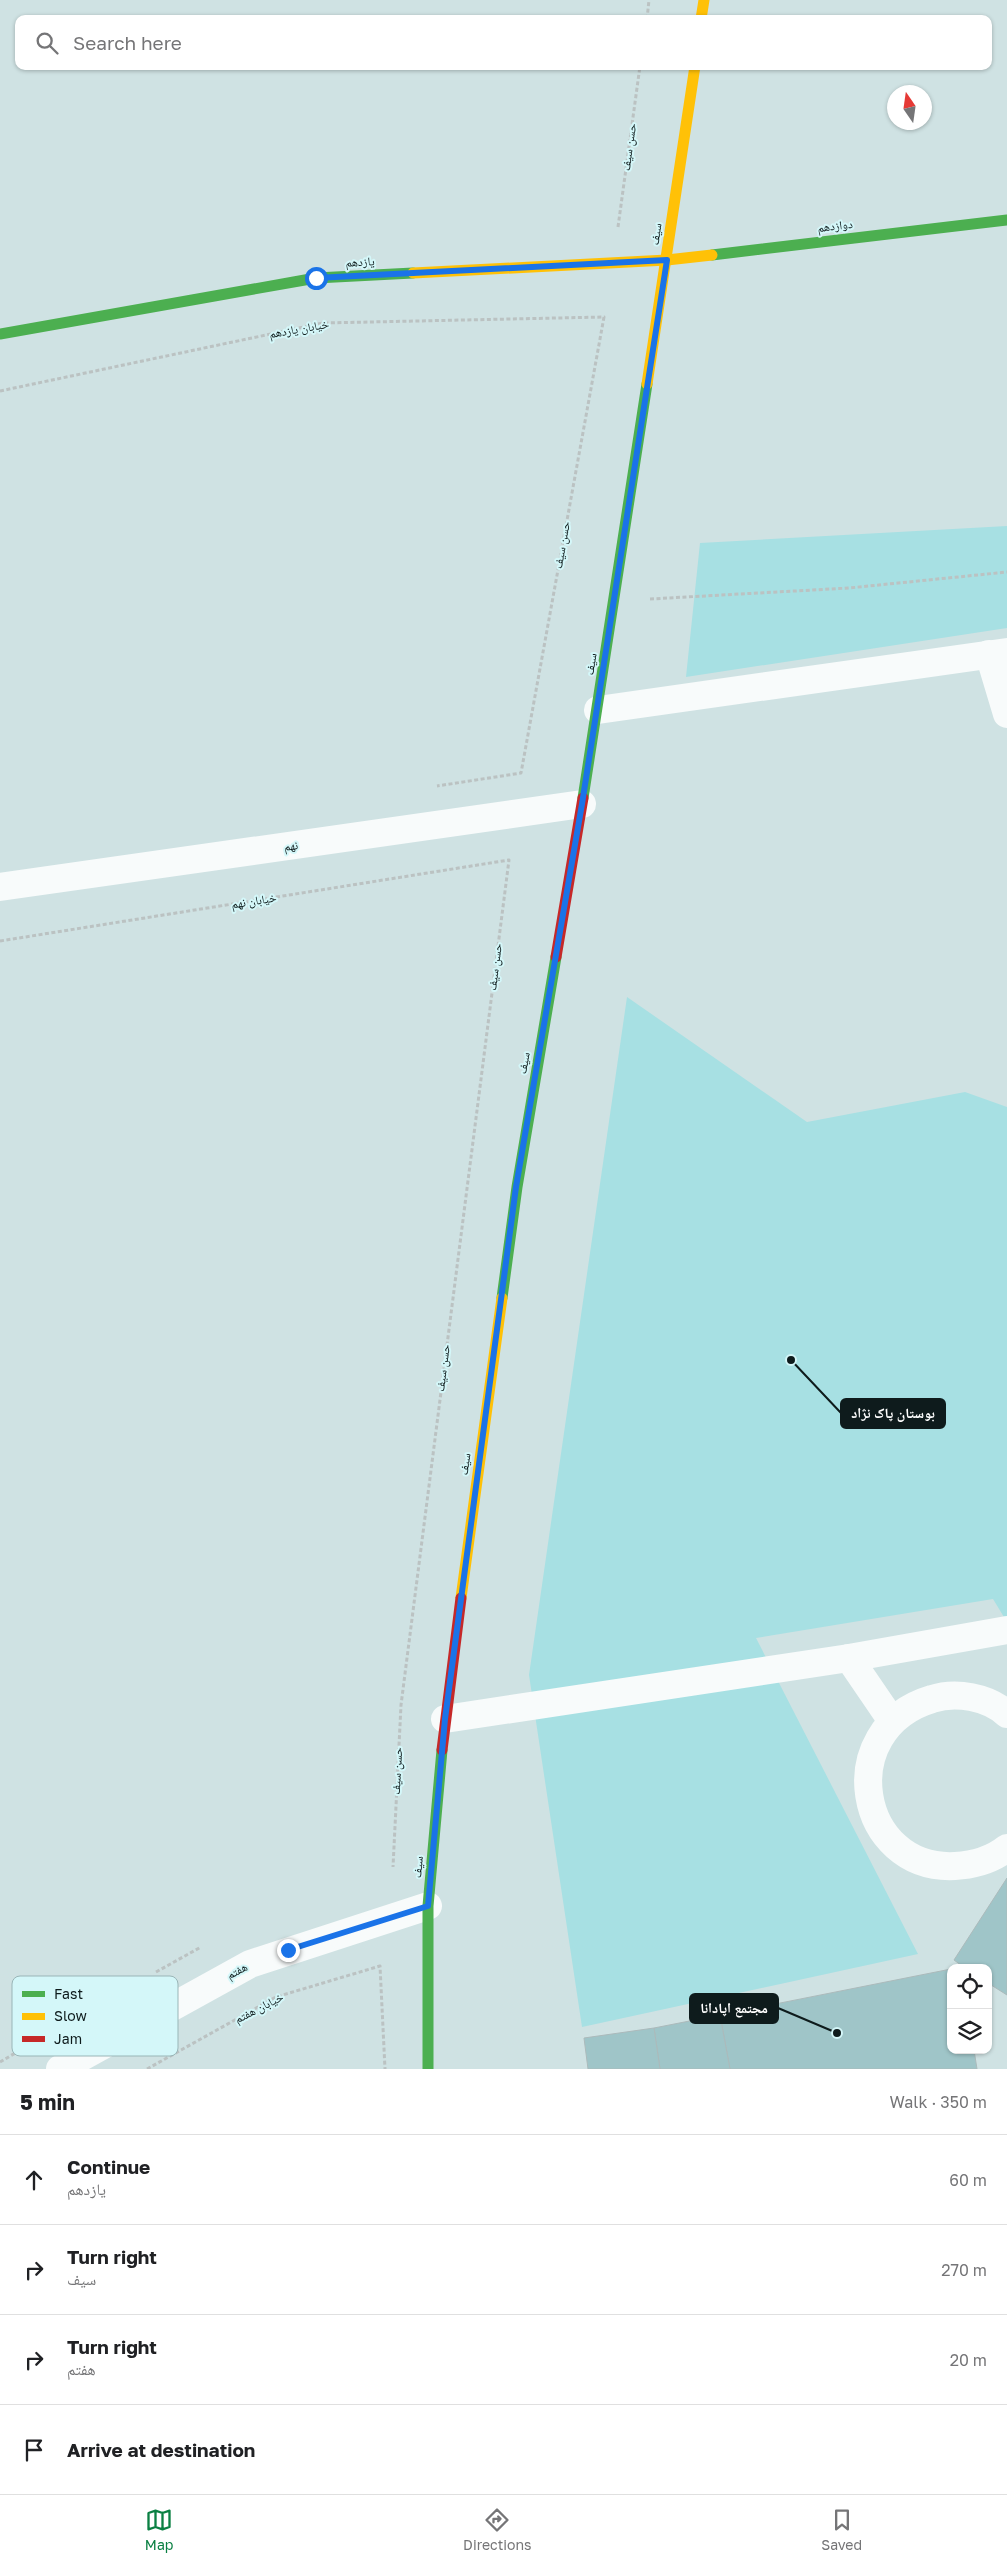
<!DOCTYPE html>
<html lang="en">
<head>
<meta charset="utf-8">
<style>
  body { margin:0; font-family:"Golos Text","Noto Naskh Arabic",sans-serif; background:#f2f2f2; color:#202124 }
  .controls { position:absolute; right:15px; bottom:15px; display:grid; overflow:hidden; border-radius:10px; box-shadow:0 1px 4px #0004 }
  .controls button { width:45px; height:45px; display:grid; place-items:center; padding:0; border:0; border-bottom:1px solid #e0e0e0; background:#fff; color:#202124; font:25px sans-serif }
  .compass { position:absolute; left:887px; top:85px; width:45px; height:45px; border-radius:50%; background:#fff; box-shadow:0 1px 4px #0004; rotate:347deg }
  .stop { position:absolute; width:15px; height:15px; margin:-11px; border:4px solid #1a73e8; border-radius:50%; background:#fff }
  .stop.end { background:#1a73e8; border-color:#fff; box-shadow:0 1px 5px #0008 }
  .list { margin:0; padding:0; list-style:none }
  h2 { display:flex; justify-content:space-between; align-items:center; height:65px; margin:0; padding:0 20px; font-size:21px }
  h2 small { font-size:16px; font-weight:400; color:#757577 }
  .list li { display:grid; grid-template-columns:32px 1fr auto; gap:15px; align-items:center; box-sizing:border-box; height:90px; padding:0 20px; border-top:1px solid #e0e0e0 }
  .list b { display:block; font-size:19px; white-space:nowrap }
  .list p { margin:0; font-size:16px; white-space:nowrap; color:#757577 }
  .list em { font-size:16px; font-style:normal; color:#757577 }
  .icon { flex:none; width:28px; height:28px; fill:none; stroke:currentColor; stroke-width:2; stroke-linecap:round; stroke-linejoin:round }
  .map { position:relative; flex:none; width:1007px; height:2069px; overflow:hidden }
  .search { position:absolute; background:#fff; box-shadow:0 1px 4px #0004; left:15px; right:15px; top:15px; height:55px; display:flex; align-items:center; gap:12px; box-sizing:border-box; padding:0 18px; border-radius:10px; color:#757577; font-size:19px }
  .sheet { height:425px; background:#fff }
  nav { display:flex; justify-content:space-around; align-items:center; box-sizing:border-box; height:70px; border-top:1px solid #e0e0e0; background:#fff; font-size:14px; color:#757577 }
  nav a { display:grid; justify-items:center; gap:2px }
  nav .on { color:#0b8043 }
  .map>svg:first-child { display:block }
  .green { fill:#a7e0e3 }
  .building { fill:#9fc5c8; stroke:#abbabb }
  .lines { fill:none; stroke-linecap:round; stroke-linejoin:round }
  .path { stroke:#bbc2c2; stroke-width:3; stroke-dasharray:4 2.5; stroke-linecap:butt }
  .street { stroke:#f8fbfb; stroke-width:28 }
  .fast { stroke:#4caf50; stroke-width:11 }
  .slow { stroke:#ffc107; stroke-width:11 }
  .jam { stroke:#c62828; stroke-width:11 }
  .route { stroke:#1a73e8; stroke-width:6 }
  .labels { text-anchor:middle; stroke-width:4; stroke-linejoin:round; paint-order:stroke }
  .street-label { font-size:12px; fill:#0e1b1c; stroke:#d4f7f9 }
  .key { fill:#d4f7f9; stroke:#99b5b7; stroke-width:1 }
  .key-label { font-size:14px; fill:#0e1b1c }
  .leader { fill:none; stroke:#0e1b1c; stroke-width:2 }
  .callout-dot { fill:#0e1b1c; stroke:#d4f7f9; stroke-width:2 }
  .callout { fill:#0e1b1c; stroke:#0e1b1c; stroke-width:2 }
  .callout-label { font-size:14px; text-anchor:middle; font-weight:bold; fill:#fff }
</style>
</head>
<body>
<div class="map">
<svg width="1007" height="2069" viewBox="0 0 1007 2069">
  <rect width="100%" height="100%" fill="#cfe2e3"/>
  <g class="green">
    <path d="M1007,526v102l-321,49 14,-134z"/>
    <path d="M627,997l180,125 158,-30 42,15v515l-14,-23 -237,39 162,316 -336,73 -53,-352z"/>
  </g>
  <g class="building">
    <path d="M1007,1878v117l-19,-12v-15h-23l-11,-8z"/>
    <path d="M951,1969v81h23l3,19h-247l-10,-54z"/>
    <path d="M720,2015l10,54h-70l-6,-41z"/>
    <path d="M654,2028l6,41h-72l-4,-31z"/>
  </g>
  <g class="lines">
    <g class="path">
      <path d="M647,19l2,-19"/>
      <path d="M618,227l22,-161"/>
      <path d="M0,391l323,-68 281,-6 -83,456 -84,13"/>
      <path d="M650,599l199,-11 158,-16"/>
      <path d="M0,941l509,-81 -108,845 -8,162"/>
      <path d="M156,1972l45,-25"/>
      <path d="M0,2062l34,-20"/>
      <path d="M147,2069l129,-72 104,-31 5,103"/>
    </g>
    <g class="street">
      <path d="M989,654l18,60"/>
      <path d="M598,710l409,-58"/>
      <path d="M0,887l582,-83"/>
      <path d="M849,1658l43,63"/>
      <path d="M1007,1714c-19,-17 -51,-23 -75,-15 -100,30 -75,172 23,167 20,-1 37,-6 52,-18"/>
      <path d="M445,1719l404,-61 158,-28"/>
      <path d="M60,2069l190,-105 178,-58"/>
    </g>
    <g class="fast">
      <path d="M712,255l295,-35"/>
      <path d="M0,334l316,-56 97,-5"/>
      <path d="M583,798l64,-414"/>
      <path d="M502,1298l15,-111 39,-230"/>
      <path d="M428,2069v-163l14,-156"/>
    </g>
    <g class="slow">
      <path d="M701,19l3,-19"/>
      <path d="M413,273l254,-13 45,-5"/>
      <path d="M647,384l48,-318"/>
      <path d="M461,1598l41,-300"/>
    </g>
    <g class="jam">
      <path d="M556,957l27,-159"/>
      <path d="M442,1750l19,-152"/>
    </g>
  </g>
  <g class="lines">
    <path class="route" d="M288,1950l140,-44 17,-187 71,-532 66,-383 85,-544 -351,18"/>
  </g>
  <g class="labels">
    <g class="street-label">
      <text transform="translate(629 147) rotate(-82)" y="4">حسن سیف</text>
      <text transform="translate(835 226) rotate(-7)" y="4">دوازدهم</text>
      <text transform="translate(656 234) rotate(-82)" y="4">سیف</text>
      <text transform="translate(360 262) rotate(-3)" y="4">یازدهم</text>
      <text transform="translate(299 329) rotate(-10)" y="4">خیابان یازدهم</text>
      <text transform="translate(562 545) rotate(-80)" y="4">حسن سیف</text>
      <text transform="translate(591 664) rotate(-81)" y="4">سیف</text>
      <text transform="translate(291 846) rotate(-8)" y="4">نهم</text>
      <text transform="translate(254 901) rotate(-9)" y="4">خیابان نهم</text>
      <text transform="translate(495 967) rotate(-83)" y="4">حسن سیف</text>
      <text transform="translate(524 1063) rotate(-80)" y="4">سیف</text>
      <text transform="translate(443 1368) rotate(-83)" y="4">حسن سیف</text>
      <text transform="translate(465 1464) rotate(-82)" y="4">سیف</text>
      <text transform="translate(397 1771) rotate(-87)" y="4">حسن سیف</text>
      <text transform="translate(418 1867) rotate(-85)" y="4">سیف</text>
      <text transform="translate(237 1971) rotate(-28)" y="4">هفتم</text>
      <text transform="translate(259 2008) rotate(-27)" y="4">خیابان هفتم</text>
    </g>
  </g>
  <rect x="12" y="1976" width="166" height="80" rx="8" class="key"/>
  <rect x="22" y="1991" width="23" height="6" fill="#4caf50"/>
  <rect x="22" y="2013" width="23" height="7" fill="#ffc107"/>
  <rect x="22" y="2036" width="23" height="6" fill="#c62828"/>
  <g class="key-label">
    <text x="54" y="1999">Fast</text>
    <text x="54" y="2021">Slow</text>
    <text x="54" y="2044">Jam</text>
  </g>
  <path class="leader" d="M791 1360L841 1413M837 2033L778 2008"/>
  <g class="callout-dot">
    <circle cx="791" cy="1360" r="5"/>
    <circle cx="837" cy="2033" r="5"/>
  </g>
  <g class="callout">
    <rect x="841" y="1399" width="104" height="29" rx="5"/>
    <rect x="690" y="1994" width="88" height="29" rx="5"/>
  </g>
  <g class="callout-label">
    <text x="893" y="1418">بوستان پاک نژاد</text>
    <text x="734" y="2013">مجتمع اپادانا</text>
  </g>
</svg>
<div class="controls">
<button><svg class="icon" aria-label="locate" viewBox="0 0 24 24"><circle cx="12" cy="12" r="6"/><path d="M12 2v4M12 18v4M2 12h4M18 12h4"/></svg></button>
<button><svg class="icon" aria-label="layers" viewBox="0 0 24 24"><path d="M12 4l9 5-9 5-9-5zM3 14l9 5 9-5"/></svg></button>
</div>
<svg class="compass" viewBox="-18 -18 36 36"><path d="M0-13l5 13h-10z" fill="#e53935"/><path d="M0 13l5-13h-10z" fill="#757577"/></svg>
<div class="stop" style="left:316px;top:278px"></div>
<div class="stop end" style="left:288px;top:1950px"></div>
<div class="search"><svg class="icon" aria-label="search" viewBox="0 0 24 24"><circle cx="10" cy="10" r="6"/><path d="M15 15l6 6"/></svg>Search here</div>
</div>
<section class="sheet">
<h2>5 min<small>Walk · 350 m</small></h2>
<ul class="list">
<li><svg class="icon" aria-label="ahead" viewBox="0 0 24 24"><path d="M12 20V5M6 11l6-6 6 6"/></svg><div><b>Continue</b><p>یازدهم</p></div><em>60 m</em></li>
<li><svg class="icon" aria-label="right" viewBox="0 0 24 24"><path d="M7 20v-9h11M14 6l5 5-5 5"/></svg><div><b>Turn right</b><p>سیف</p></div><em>270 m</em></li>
<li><svg class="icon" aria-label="right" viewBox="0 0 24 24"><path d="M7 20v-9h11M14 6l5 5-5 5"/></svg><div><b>Turn right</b><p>هفتم</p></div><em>20 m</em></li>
<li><svg class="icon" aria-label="arrive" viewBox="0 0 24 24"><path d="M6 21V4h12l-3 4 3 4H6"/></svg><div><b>Arrive at destination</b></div></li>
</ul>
</section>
<nav>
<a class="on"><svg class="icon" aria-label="map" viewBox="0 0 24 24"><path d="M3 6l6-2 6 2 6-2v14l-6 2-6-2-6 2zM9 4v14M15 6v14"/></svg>Map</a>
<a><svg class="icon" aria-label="directions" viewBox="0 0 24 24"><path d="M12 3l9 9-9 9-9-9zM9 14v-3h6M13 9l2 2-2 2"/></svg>Directions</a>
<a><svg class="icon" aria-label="saved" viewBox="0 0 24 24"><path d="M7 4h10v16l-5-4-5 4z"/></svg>Saved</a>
</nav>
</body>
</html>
